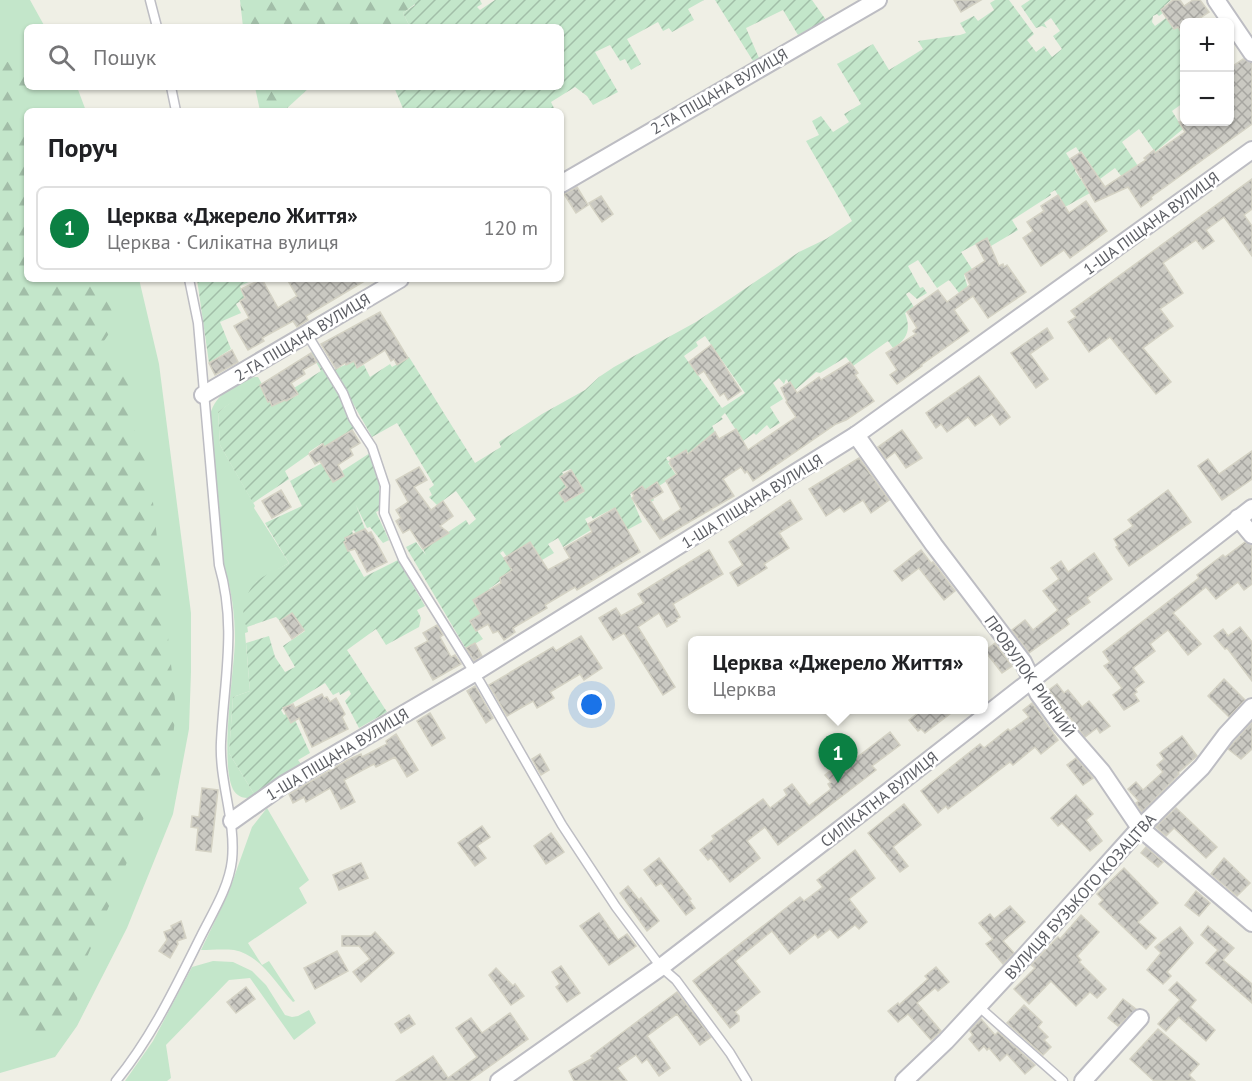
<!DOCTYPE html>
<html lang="uk">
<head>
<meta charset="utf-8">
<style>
  body { margin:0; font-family:"PT Sans",sans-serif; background:#f6f6f6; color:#202124 }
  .controls { position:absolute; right:18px; top:18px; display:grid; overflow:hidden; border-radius:9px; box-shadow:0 2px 4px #0004 }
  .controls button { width:54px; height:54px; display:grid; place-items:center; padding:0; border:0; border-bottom:2px solid #e0e0e0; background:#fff; color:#202124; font:30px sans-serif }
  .you { position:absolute; left:592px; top:705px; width:21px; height:21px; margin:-15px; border:4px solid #fff; border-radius:50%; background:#1a73e8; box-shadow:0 0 0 9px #1a73e833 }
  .badge { display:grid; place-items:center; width:39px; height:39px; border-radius:50%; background:#0b8043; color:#fff; font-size:20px; font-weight:700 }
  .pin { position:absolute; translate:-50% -50px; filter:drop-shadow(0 2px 3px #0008) }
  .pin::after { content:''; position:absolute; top:32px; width:21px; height:18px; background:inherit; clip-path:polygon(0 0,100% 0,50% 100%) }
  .popup { position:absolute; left:688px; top:636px; width:300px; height:78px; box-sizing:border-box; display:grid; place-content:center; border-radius:9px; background:#fff; filter:drop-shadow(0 2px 4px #0005); font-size:20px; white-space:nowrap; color:#757577 }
  .popup b { font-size:22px; color:#202124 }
  .popup::after { content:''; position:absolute; left:50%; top:100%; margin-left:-12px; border:12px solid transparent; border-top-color:#fff }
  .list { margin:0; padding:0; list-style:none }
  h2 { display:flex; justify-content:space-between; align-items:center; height:78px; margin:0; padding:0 24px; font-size:26px }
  h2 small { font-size:20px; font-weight:400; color:#757577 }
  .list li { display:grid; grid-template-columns:39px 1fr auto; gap:18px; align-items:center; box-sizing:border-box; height:84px; margin:0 12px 12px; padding:0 12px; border:2px solid #e0e0e0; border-radius:9px }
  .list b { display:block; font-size:22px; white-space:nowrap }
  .list p { margin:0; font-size:20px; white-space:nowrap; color:#757577 }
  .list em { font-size:20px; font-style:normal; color:#757577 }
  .icon { flex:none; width:33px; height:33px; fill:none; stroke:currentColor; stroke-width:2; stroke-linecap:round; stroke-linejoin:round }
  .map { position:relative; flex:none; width:1252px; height:1081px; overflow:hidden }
  .search { position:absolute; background:#fff; box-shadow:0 2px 4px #0004; left:24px; top:24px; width:540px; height:66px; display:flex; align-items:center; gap:15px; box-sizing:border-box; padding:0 21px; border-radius:9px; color:#757577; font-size:22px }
  .panel { position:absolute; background:#fff; box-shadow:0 2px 4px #0004; left:24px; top:108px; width:540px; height:174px; border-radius:9px }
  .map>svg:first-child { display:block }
  .grass { fill:#c3e6ca }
  .forest { fill:url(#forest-firs) }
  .garden { fill:url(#garden-furrows); fill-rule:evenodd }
  .building { fill:url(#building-cross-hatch); stroke:#d4d2c4; stroke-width:1.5 }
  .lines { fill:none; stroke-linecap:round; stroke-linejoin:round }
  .service-casing { stroke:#bdbdc3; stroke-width:11 }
  .minor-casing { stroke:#bdbdc3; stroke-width:20 }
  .service { stroke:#fff; stroke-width:8 }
  .minor { stroke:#fff; stroke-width:16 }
  .labels { text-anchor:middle; stroke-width:5; stroke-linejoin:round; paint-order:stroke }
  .street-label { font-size:16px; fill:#5d5f65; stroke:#fff }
</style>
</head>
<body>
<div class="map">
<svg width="1252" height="1081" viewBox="0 0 1252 1081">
  <defs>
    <pattern id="forest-firs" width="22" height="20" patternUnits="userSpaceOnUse" patternTransform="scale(1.5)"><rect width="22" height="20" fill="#c3e6ca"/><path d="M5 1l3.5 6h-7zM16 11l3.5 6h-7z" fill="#a2bea8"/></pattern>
    <pattern id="garden-furrows" width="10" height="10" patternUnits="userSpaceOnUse" patternTransform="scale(1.5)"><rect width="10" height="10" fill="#c3e6ca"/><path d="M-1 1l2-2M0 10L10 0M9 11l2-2" fill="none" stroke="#a2bea8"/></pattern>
    <pattern id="building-cross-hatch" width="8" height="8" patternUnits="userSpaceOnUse" patternTransform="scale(1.5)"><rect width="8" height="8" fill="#cac9c2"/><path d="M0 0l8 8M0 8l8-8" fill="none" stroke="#a7a6a1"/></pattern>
  </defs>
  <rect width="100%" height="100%" fill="#efefe5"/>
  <g class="grass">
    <path d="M0,0h30l15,27h-18v60h50l9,24h-59v168h112l20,85 32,249v59l-2,57 -16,85 -46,114 -50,98 -22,31 -55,16z"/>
    <path d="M255,377h3l4,7 -17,9 -27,19 2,33 35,61 -1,2 35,55 -33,19 -9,43 1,7 -3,1 5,58 -17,6 -4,56 25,41 1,4c-9,0 -15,1 -21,-7 -15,-24 0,-119 1,-150 0,-27 -3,-51 -12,-77l-13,-146c1,-20 26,-38 45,-41z"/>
    <path d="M267,808l42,72 -10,8 8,15 -59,40 14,22 7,-4 26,40 -2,1c-17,-18 -32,-47 -59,-52 -11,-1 -23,0 -33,0l27,-56 24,-67z"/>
    <path d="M213,961l20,1 19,9 14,14 19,30 7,2 6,-1 11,-6 7,13 -22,17 -44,-62 -21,2 -63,65 5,33 -4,3h-42l28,-40 39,-74z"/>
  </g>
  <g class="forest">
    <path d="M240,0h172l3,4 -12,9 7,14h-167z"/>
    <path d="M0,61l16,2 8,14 4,17 -7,8 -21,12z"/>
    <path d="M255,87h55l-26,24h-24z"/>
    <path d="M27,119v160h77c3,14 11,33 8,47 -2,12 -17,18 -7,30l14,2 7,12 4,21 4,39 10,19 7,35 25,225 -3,28 -8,25 -46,121 -35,81 -8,42 -8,17 -10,11 -6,5 -13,-2 -39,-25v-892l5,2z"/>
  </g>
  <g class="garden">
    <path d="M412,0h68l2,4 -5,3 3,3 15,-10h209l-16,9 6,11 -22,12 -3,-4 -6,3 -5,-9 -31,17 14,25 -10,6 -6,-11 -5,2 -10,-16 -15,7 23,40 -25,13 -6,-9 -12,-9 -24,15 3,6 -6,3h-144l-10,-24h167v-60h-151l-7,-14 12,-8z"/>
    <path d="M715,0h97l14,20 -28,15 -15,-25 -37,18 13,30 -6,3z"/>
    <path d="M995,0h14l25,34 -7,6 9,12 8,-6 8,11 10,-8 -9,-13 7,-5 -9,-13 -7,5 3,5 -5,-2 -6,2 -15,-22 9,-6h141l-7,6 3,4 -8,6 -2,-2 -4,2 -1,6 3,4 11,-8 8,11 4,-3 6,12v61l-2,2 1,2 -11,8 11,18 -28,23 -16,-23 -17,13 16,24 -16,11 -7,-9 -15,11 -18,-27 -2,1 -4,-6 -10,6 10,16 -1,2 15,22 -25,14 -10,-17 -5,3 1,2 -39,25 6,10 -27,16 -4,-8 -26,14 11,17 -8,6 4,13 -8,6 -11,-14 -12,8 -19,-28 -10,6 12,22 3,-1 4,6 -10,6 -8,-7 -3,2 8,13 -9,6c6,16 3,26 -12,35l-5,-7 -35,25 -7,-9 -26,16 -4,-1 -21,18 -9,-11 -2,5 -5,-6 -6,5 10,16 -13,8 10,16 -10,6 -3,-4 -11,10 -2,-2 -11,8 -18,-28 -4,4 2,2 -11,7 4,8 -12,7 -15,15 -4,-6 -13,9 -3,-3 -3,2 2,3 4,-1 -4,3 8,12 -17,11 -2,-4 -10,6 7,12 -3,2 -10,-15 -11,7 12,28 -15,8 -13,-22 -21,11 -2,-3 -6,3 6,11 -28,17 -5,-9 -10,6 6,9 -12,7 -12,-18 -13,8 -6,13 -8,-12 -3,2 14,19 -14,6v3l-11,8 5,7 -7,4 -4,-6 -10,6 8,14 -11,7 13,18 -17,10 -60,-102 10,-5 10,13 -3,-6 43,-29 3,5 7,-6 -20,-28 -19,14 -8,-8 3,-2 -3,-6 5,-4 -37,-62 -25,14 -38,-67 26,-12 -4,7 1,3 7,-3 6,12 20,-13 2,3 17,-10 66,106 26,-16 -2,-5 43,-28 43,-24 14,-13 15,-10 82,-45 103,-70 27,-13 26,-18 -46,-80 13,-6 -7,-14 9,-5 12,16 16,-10 -5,-8 17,-10 -24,-40 36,-20 16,26 34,-21 -5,-8 42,-6 6,-2 -6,-10 14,-7 4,5 16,-11 -4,-7zM705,336l40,57 -23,15 -38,-52 14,-10 -2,-4zM571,469l4,6 -5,4 10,6 4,7 -19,10 -6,-9 8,-6 -7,-10 4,-2 -2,-3z"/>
    <path d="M197,279h58l-15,7 5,12 -9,6 5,9 -21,9 11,27 -22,14z"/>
    <path d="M315,350l19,33 21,45 -31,19 -2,-4 -13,9v2l-24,17 4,8 -36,24 -33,-58 -2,-33 27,-20 15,-7 8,16h2l2,5 10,-11 4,6 12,-6 -4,-7 27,-17 -10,-18z"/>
    <path d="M370,453l9,27 1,30 -4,2 13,28 -6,3 -13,-16 -3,1 -11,-23 9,24 -9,5 -2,-4 -2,1 1,3 -8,4 1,3 -2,1 20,35 34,-17 27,46 -8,4 4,8 -2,9 -33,18 -10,-16 -29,21 40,62 -28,16 -14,-27 6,-7 -2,-4 -9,5 -1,-3 -6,3 -8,-12 -44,27 3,5 5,-3 6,8 15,33 -12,7 3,4 -47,30 -25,-41 4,-56 17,-6 -4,-48 23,-7 6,21 10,15 10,-5 -12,-21 22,-15 -13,-18 -12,8 -4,-4 -29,10c-8,-12 -2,-33 8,-44 8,-8 24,-14 34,-20l-24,-40 37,-17 -12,-25 32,-18 11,19 11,-6 -2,-5z"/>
  </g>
  <g class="building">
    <path d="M954,0h27l-20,12z"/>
    <path d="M1173,0h7l4,6 9,-6h7l9,12 -15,10h-9v16l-7,-11 -4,2 -13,-19z"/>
    <path d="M1243,59l9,4v61l-101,73 1,2 -11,8 -13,-20 -33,15 -25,-43 11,-7 24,35 41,-27 -2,-2 10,-8 1,3 30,-21 -6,-10h51v-54z"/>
    <path d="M1252,179v30l-8,6 8,11v30l-28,-39 -18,13 8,11 -11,8 -7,-9 -33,23 20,30 -23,16 13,17 -30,22 28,34 -15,12 -46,-57 -21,15 -21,-30 8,-5 -5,-6z"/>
    <path d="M577,187l11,18 -12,8 -12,-19z"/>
    <path d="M1058,195l11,18 17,-12 21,30 -37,27 -6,-8 -23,16 -18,-28 10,-7 -6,-9 17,-11 -3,-5z"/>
    <path d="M601,196l12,18 -11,8 -13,-19z"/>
    <path d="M987,238l12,28 4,-2 1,3 3,-2 19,27 -38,26 -15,-22 -19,14 15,21 -48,34 1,1 -25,18 -7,-9 7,-5 -11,-17 30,-19 -3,-3 4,-3 -10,-16 31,-22 9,12 23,-17 -5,-11 20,-13 -9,-17z"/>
    <path d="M262,279l16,29 19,-12 -10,-17h81l-62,37 2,4 -11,7 -4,-6 -31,17 2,3 -16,9 -14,-24 15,-8 -9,-17 5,-3 -4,-9z"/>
    <path d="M380,312l28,46 -11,7 -3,-6 -3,2 -6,-11 -28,18 -3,-7 -8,4 -1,-2 -9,6 -15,-25z"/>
    <path d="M1047,328l6,10 -23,16 18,25 -12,9 -25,-35z"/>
    <path d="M711,345l30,46 -13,9 -4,-7 -4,3 -16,-25 -6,4 -9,-13z"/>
    <path d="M232,350l6,12 -23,13 -6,-12z"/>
    <path d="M311,353l6,9 -14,8 2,4 -14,9 7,11 -12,7 -1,-1 -13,6 -2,-5 -2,1 -8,-17z"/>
    <path d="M850,362l8,11 -3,2 19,26 -28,19 -10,4 -83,57 -6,-10 -2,2 -4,-6 -18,12 11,17 -74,43 -28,-41 2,-2 -2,-3 10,-7 3,4 12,-8 6,10 -13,8 13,21 18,-12 -15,-28 11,-7 -7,-10v-4l16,-10 2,4 27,-22 4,7 17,-10 12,21 48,-33 -10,-15 1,-1 -6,-13 9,-6 7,11 22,-16 2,3z"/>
    <path d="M979,376l31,41 -10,8 -8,-11 -17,12 -7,-9 -21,15 -6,-8 -5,4 -10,-15z"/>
    <path d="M352,430l8,13 -10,6 3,6 -15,10 6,11 -11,6 -13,-21 -5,3 -6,-10 14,-10 1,3z"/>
    <path d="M902,430l20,28 -16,10 -11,-16 -9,7 -8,-12z"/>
    <path d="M1252,451v28l-30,21 -24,-34 10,-7 11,15z"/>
    <path d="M859,458l30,42 -18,13 -8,-13 -19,12 -4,-5 -14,9 -17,-27z"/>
    <path d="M419,467l8,13 -13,7 17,23 12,-9 10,15 -13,10 9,7 -26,16 -13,-20 -7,4 -7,-12 5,-3 -5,-8 12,-8 -12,-22z"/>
    <path d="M571,470l13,21 -19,11 -6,-9 8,-6 -7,-10z"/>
    <path d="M281,490l10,17 -19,11 -10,-17z"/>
    <path d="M1168,490l23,32 -62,44 -13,-19 2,-1 -4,-7 19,-13 -5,-6z"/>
    <path d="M790,500l12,19 -23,14 10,15 -25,16 3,4 -29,18 -8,-13 13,-8 -14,-23z"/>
    <path d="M615,508l25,44 -63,38 -2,-3 -30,18 2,3 -34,20 2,4 -11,8 -6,-9 -5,2 -5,-9 -12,7 -6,-10 11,-7 -8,-14 28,-17 -1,-5 12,-8 -8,-12 26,-16 18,28 22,-12 -6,-10 28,-16 -4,-8z"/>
    <path d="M365,529l3,4 3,-1 16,30 -20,10 -12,-23 -7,2 -4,-9 2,-1 -1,-3z"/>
    <path d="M1245,542l7,3v39l-8,6 -6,-8 -22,17 -10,-12 -33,26 28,31 -13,11 -20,-25 -18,14 5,7 -22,17 11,14 -9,7 2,3 -3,2 5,7 -15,9 -11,-15 9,-7 -18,-22 6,-4 -7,-10 96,-74 -2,-3 26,-20 2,2z"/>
    <path d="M709,550l14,24 -50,30 7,13 -4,2 1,2 -10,6 -8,-14 -21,14 37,60 -12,8 -39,-62 -11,7 -14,-22 17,-10 5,8 23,-13 -6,-9z"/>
    <path d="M921,550l10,13 2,-1 22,29 -11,9 -25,-32 -17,13 -8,-10z"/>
    <path d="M1094,553l18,26 -25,19 3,4 -24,17 3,5 -40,29 -17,-23 13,-10 8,10 25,-20 -15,-19 16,-12 -8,-11 10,-7 7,11z"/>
    <path d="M292,613l12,17 -12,9 -12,-18z"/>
    <path d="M437,625l6,10 -3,2 11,20 4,-2 6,9 -28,16 -18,-32 13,-7 -5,-8z"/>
    <path d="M1240,627l12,15v39l-25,-33 -2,1 -11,-13 9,-7 5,7z"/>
    <path d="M581,636l21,32 -18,12 -4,-6 -30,18 4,6 -17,10 -4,-7 -26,15 -18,-31 64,-38 3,4z"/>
    <path d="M475,643l7,13 -8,5 -8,-13z"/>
    <path d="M995,643l17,23 -10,7 -17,-22z"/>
    <path d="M1224,679l21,21 -16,17 -21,-21z"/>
    <path d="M1057,684l7,9 4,-3 14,17 7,-6 21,25 -10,7 -3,-5 -12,9 -36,-47z"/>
    <path d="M475,686l18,32 -7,5 -19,-32z"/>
    <path d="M322,694l2,4 3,-1 3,5 6,-4 9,16 -3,3 6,12 -36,18 -13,-29 -8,5 -8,-15 10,-4 2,4z"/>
    <path d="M1032,703l26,37 -17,14 -6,-7 -22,18 -3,-3 -62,47 -2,-3 -8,7 -17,-22 59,-47 4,4 24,-19 2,2 19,-14 -6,-7z"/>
    <path d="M922,710h33l-30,23 -4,-4 -3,2 -9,-11z"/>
    <path d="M430,713l15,25 -13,8 -15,-25z"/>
    <path d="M1252,722v27l-11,10 -13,-10z"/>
    <path d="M890,732l10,13 -28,21 4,4 -98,75 -13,-18 -18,14 13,17 -30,24 -19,-24 -3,2 -8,-10 14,-11 -2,-3 51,-37 7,9 17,-13 -3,-5 8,-6 17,22 22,-17 -3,-5 3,-2 -6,-7 9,-7 4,4z"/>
    <path d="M396,734l22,36 -11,7 -12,-20 -19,10 -2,-3 -30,16 11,22 -14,7 -11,-21 -24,14 -2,-5 -11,6 -4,-9 59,-34 13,-6 1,3 25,-13 -1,-3z"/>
    <path d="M1182,736l15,20 -19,17 1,1 -37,38 -6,-9 3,-2 -11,-12 8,-7 7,8 20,-18 -6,-7 7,-6 -4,-6z"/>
    <path d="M540,754l9,16 -8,5 -9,-16z"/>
    <path d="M1076,758l17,20 -10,7 -16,-20z"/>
    <path d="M202,788l16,2 -7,62 -15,-2 2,-22 -7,-1 1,-11 7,1z"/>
    <path d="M1076,795l17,19 -7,6 16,21 -12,10 -28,-28 -4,3 -7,-8z"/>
    <path d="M904,804l17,21 -28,22 15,19 -8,6 -32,-39z"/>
    <path d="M1176,808l41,39 -11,11 -32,-30 -8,8 -10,-9z"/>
    <path d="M482,826l8,11 -13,9 9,12 -11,8 -17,-23z"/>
    <path d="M551,833l13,19 -18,12 -12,-18z"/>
    <path d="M1146,847l17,15 -5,5 -17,-14z"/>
    <path d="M855,850l20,28 -26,21 18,23 -8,7 -4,-4 -17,13 -8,-9 -12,9 -3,-4 -25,20 -18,-23 -37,30 25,31 -25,20 4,4v5l-9,7 -37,-47 107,-84 4,4 19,-14 -6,-7z"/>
    <path d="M659,858l32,41 -2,1 6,8 -9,7 -25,-32 -5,3 -12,-16z"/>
    <path d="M1224,858l26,25 -13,13 -26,-22z"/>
    <path d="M361,863l7,15 -29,12 -6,-15z"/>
    <path d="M1124,868l34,35 -20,19 18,16 -10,11 -47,-45 4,-4 -6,-6z"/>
    <path d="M628,886l11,14 2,-2 18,23 -12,10 -27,-38z"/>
    <path d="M1196,891l14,12 -11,13 -14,-11z"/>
    <path d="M1010,906l15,16 -22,19 11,12 -11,11 -17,-20 7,-5 -14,-16 11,-9 4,5z"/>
    <path d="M599,913l19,27 9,-6 9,12 -27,19 -29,-39z"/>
    <path d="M1081,915l18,17 -22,24 4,4 -2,2 27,27 -9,9 -7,-6 -14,14 -25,-25 -22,23 -15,-15 21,-21 -4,-3 27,-28 2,2z"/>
    <path d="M181,921l5,17 -9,3 1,3 -8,14 -11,-7 8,-11 -3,-8 8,-3 -1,-3z"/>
    <path d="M1208,926l26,22 -11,12 29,24v19l-46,-40 12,-13 -17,-15z"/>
    <path d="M1180,927l13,16 -26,29 4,4 -8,8 -16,-14 14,-17 -6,-6z"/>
    <path d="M375,932l19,21 -33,29 -8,-10 17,-13 -11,-13h-17v-10h29z"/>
    <path d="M337,951l11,20 -33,18 -11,-21z"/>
    <path d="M561,966l19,27 -13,9 -11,-15 4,-3 -8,-12z"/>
    <path d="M936,967l13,15 -11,9 -3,-3 -18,15 24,28 -10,9 -23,-26 -10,8 -10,-11 10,-8 1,2 29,-26 -3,-3z"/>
    <path d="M496,968l17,18 2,-2 9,12 -13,9 -22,-30z"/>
    <path d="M1177,982l19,18 -6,7 25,23 -9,11 -27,-24 -13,14 -8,-7 22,-24 -11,-10z"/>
    <path d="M246,987l9,12 -19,14 -9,-11z"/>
    <path d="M677,992l34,45 -11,8 -23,-31 -30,22 23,32 -11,8 -12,-17 -5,4 -6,-8 -19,13 10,13h-53l-5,-10 24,-13 -2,-2z"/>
    <path d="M1123,999l13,10 -18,17 -10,-8z"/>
    <path d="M1024,1005l18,17 -4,5 10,10 -4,3 7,7 -8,8 -36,-32z"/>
    <path d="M510,1013l18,26 -59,42h-73l37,-25 15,22 29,-21 -21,-29 15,-10 11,15z"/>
    <path d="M409,1015l6,9 -14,9 -6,-9z"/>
    <path d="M981,1019l14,16 3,-3 37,33 -10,9 -18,-20 -7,7 -11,-13 -2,2 -3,-4 -5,5 -10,-12 4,-4 -3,-4z"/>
    <path d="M1158,1029l41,35 -10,11 6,6h-41l-24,-22z"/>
  </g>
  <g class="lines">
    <g class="service-casing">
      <g id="service">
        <path d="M150,0l7,27"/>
        <path d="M171,87l5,24"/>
        <path d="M307,334l36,59 10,25 19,29 13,39 -1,27 19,46 77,123 82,143 54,82 45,60 15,13 54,73 17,28"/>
        <path d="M978,1006l85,75"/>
        <path d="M116,1081c36,-44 60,-95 85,-145 12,-24 28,-49 31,-76 4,-40 -13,-78 -11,-118 3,-62 16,-116 -2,-177l-21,-242 -9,-44"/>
      </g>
    </g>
    <g class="minor-casing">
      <g id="minor">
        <path d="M1216,0l36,53"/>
        <path d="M561,184l317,-184"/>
        <path d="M203,395l197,-116"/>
        <path d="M856,435l78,110 89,117 15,31 24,33 40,46 38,56 112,95"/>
        <path d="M1238,518l14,17"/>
        <path d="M232,821l51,-36 191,-112 382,-238 396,-285"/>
        <path d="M499,1081l162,-114 191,-147 400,-312"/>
        <path d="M904,1081l42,-40 78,-84 116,-129 62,-61 24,-32 26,-28"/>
        <path d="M1083,1081l57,-63"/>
      </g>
    </g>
    <use href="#service" class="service"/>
    <use href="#minor" class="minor"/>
  </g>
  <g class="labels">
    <g class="street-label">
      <text transform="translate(719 91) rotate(-30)" y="6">2-ГА ПІЩАНА ВУЛИЦЯ</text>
      <text transform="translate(1151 223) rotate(-36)" y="6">1-ША ПІЩАНА ВУЛИЦЯ</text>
      <text transform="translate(302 337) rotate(-31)" y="6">2-ГА ПІЩАНА ВУЛИЦЯ</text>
      <text transform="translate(752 501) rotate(-32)" y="6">1-ША ПІЩАНА ВУЛИЦЯ</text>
      <text transform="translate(1030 676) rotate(55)" y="6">ПРОВУЛОК РИБНИЙ</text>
      <text transform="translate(337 754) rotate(-31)" y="6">1-ША ПІЩАНА ВУЛИЦЯ</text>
      <text transform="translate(879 799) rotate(-38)" y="6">СИЛІКАТНА ВУЛИЦЯ</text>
      <text transform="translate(1080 896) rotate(-48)" y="6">ВУЛИЦЯ БУЗЬКОГО КОЗАЦТВА</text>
    </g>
  </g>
</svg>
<div class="controls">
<button>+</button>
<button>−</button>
</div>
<div class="you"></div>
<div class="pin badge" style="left:838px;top:783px">1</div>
<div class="popup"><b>Церква «Джерело Життя»</b>Церква</div>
<div class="search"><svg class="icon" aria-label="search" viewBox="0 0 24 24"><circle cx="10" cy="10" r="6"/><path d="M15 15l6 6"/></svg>Пошук</div>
<section class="panel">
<h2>Поруч<small></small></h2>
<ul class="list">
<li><span class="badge">1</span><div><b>Церква «Джерело Життя»</b><p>Церква · Силікатна вулиця</p></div><em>120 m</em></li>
</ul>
</section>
</div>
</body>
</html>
